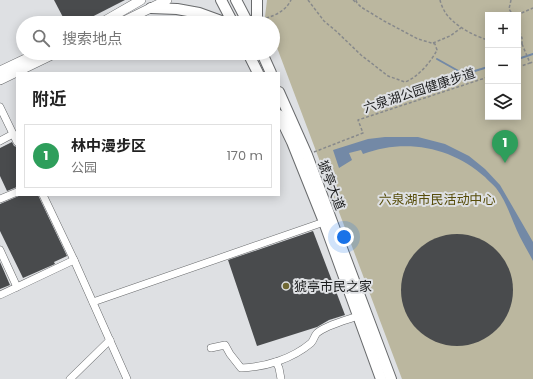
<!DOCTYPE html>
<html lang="zh">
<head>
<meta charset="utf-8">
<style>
  body { margin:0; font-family:Poppins,"Noto Sans SC",sans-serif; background:#f2f2f2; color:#222 }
  .controls { position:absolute; right:12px; top:12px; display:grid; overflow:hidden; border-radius:0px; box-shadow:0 2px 10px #0003 }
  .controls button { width:36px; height:36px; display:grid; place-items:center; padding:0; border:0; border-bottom:1px solid #e0e0e0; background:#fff; color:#222; font:20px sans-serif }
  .you { position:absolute; left:344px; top:237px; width:14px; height:14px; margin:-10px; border:3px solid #fff; border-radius:50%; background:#1a73e8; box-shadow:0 0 0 6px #1a73e833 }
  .badge { display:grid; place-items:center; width:26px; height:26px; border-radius:50%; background:#706834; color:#fff; font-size:13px; font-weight:700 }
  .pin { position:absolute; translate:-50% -33px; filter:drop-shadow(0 1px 2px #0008) }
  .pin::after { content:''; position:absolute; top:21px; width:14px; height:12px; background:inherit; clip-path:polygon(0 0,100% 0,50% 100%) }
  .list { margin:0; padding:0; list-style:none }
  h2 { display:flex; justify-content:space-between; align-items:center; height:52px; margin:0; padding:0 16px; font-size:17px }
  h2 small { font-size:13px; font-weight:400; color:#767676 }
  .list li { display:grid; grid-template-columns:26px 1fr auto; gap:12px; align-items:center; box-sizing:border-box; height:64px; margin:0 8px 8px; padding:0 8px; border:1px solid #e0e0e0; border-radius:0px }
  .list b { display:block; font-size:15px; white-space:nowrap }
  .list p { margin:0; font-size:13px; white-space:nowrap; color:#767676 }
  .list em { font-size:13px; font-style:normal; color:#767676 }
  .icon { flex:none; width:22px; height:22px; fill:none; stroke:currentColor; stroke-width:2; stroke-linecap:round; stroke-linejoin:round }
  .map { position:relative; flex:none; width:533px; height:379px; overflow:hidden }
  .search { position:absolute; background:#fff; box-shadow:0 2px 10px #0003; left:16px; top:16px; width:264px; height:44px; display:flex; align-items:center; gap:10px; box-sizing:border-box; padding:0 14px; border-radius:22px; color:#767676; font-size:15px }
  .panel { position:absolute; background:#fff; box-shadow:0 2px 10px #0003; left:16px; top:72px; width:264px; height:124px; border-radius:0px }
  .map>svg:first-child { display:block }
  .green { fill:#bbb79f; fill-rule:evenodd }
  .water { fill:#7389a6 }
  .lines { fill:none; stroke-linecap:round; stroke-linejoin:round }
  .stream { stroke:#7389a6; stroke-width:2 }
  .building { fill:#494b4d }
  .minor-casing { stroke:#686a6c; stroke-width:8 }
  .major-casing { stroke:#686a6c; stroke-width:10 }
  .highway-casing { stroke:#686a6c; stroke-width:12 }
  .path { stroke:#87898b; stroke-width:1.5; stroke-dasharray:3 2; stroke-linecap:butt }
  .minor { stroke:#fff; stroke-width:7 }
  .major { stroke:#fff; stroke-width:9 }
  .highway { stroke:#fff; stroke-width:10 }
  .poi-dot { fill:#706834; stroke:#dee0e3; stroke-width:1.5 }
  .labels { text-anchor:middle; stroke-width:4; stroke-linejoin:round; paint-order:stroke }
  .street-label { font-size:13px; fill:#1b1c1d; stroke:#dee0e3 }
  .park-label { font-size:13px; fill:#574d0b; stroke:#dee0e3 }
  .poi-label { font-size:13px; fill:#1b1c1d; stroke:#dee0e3; text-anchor:start }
</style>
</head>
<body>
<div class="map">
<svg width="533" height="379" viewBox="0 0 533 379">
  <rect width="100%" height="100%" fill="#dee0e3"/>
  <path class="green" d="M267,0h266v379h-131l-129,-342v-14h-5l-3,-6zM488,15h30v102h-30z"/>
  <path class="water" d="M385,137h33l27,7 24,12 16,13 15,16 33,57v19c-4,-8 -9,-16 -13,-24 -8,-16 -13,-35 -24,-49 -3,-4 -8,-7 -11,-11 -33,-30 -80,-39 -122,-23l-2,-4 -12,3 3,7 -13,8 -6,-18 35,-11z"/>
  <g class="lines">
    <g class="stream">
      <path d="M437,59l25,14h6l20,-6"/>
      <path d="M518,59l15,-5"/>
    </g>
  </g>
  <g class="building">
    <path d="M54,0h71l-45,23h-14z"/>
    <path d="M12,142l2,4 3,1v40l-10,4 -7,-15v-28z"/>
    <path d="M21,195h17l29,61 -13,6 1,2 -32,14 -23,-47v-27z"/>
    <path d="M313,231l32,84 -16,5 -12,7 -60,19 -29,-86z"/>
    <circle cx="457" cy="290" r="56"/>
    <path d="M0,262l10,23 -10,4z"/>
  </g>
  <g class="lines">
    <g class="minor-casing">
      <g id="minor">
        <path d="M0,107l17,35"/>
        <path d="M0,141l13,-7"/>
        <path d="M43,195l31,65 53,119"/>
        <path d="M0,199l17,-7"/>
        <path d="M0,250l17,37"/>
        <path d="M0,295l74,-35"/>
        <path d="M93,302l231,-80"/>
        <path d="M211,348l14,-3 5,9 11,14c25,-1 51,-9 70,-25 3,-3 3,-7 6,-10 9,-8 30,-13 41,-17"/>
        <path d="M276,362l3,6 2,11"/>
        <path d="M70,379l40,-39"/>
      </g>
    </g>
    <g class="major-casing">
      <g id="major">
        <path d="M101,23l40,-23"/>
        <path d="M120,23l47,-23"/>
        <path d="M0,71l38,-18"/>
        <path d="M0,80l56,-27"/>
      </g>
    </g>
    <g class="highway-casing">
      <g id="highway">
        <path d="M221,0l12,23"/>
        <path d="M236,0l12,23"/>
        <path d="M257,0v23"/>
        <path d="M151,8l26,1 22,4 22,8 3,2"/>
        <path d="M248,53l10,20"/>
        <path d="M262,53l9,20"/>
        <path d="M279,92l28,63 84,224"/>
        <path d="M279,115l13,27 32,80 57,157"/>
      </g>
    </g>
    <g class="path">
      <path d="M308,0l16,21 12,10 25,24 27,21 17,6c12,-4 26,-20 32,-32l-2,-6 -17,-5 -34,-18 -23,-14 -4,-4 -1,-3"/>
      <path d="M353,0l4,3"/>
      <path d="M440,0c1,4 3,9 5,12 8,13 29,24 43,28"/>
      <path d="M511,0l-2,9 4,6"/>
      <path d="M517,15l16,-7"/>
      <path d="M266,18c11,-3 20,-8 25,-18"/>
      <path d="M518,27l4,11v6h-4"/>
      <path d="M433,43l17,-7 11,-8"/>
      <path d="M522,44l8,19 3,-1"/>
      <path d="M518,67l12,-4"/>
      <path d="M314,152l49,-19 -5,-13 130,-43"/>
    </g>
    <use href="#minor" class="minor"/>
    <use href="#major" class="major"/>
    <use href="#highway" class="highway"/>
  </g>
  <circle class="poi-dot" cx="286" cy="286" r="4"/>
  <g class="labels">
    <g class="street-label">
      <text transform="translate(419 90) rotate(-18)" y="5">六泉湖公园健康步道</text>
      <text transform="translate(332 185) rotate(69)" y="5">猇亭大道</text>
    </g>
    <g class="park-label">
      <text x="437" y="204">六泉湖市民活动中心</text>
    </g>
    <g class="poi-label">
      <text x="294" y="291">猇亭市民之家</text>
    </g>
  </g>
</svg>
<div class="controls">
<button>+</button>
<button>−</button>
<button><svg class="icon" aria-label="layers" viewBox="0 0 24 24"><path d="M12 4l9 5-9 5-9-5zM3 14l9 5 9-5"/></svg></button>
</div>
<div class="you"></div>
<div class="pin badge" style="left:505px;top:163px;background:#2e9e5b">1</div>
<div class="search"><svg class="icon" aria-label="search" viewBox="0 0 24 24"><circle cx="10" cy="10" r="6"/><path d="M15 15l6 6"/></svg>搜索地点</div>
<section class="panel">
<h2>附近<small></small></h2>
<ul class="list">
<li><span class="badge" style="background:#2e9e5b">1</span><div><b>林中漫步区</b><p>公园</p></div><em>170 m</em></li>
</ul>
</section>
</div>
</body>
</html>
